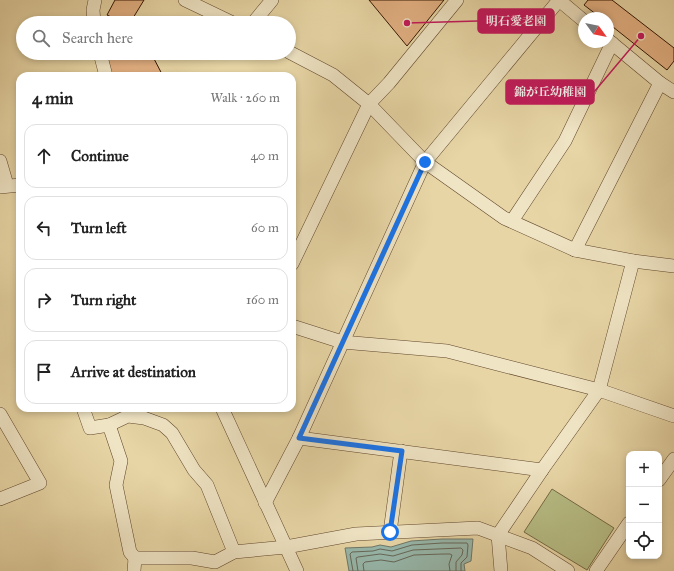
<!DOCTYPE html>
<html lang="en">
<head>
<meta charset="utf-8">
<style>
  body { margin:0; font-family:"IM FELL Great Primer","Noto Serif JP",serif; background:#f6f6f6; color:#222 }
  .controls { position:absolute; right:12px; bottom:12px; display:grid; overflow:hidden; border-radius:8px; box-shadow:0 2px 6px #0003 }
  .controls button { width:36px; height:36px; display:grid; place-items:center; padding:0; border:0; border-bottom:1px solid #e0e0e0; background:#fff; color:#222; font:20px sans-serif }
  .compass { position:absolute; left:578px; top:12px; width:36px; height:36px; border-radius:50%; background:#fff; box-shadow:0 2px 6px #0003; rotate:123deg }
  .stop { position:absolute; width:12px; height:12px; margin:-9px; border:3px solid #1a73e8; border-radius:50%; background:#fff }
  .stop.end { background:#1a73e8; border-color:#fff; box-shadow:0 1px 4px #0008 }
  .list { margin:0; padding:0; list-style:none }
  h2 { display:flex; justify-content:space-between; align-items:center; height:52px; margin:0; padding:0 16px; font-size:17px }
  h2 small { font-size:13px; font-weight:400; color:#767676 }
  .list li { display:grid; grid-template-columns:26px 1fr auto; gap:12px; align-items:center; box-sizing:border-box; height:64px; margin:0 8px 8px; padding:0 8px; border:1px solid #e0e0e0; border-radius:12px }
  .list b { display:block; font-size:15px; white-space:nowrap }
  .list em { font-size:13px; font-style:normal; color:#767676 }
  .icon { flex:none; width:22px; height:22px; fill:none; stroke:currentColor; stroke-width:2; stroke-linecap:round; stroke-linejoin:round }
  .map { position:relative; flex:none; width:674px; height:571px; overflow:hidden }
  .search { position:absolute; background:#fff; box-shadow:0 2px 6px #0003; left:16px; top:16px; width:280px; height:44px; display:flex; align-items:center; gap:10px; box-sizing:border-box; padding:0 14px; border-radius:22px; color:#767676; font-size:15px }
  .panel { position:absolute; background:#fff; box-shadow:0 2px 6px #0003; left:16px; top:72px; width:280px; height:340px; border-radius:12px }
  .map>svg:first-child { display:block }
  .green { fill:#b7bd85; stroke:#766a44 }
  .water { fill:#97b8ac; stroke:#6f7768 }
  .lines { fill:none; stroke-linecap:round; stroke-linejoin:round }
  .shore { stroke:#666758; stroke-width:1 }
  .building { fill:#e2b082; stroke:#341603 }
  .street-casing { stroke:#61462c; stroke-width:14 }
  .street { stroke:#efe4c4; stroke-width:13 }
  .route { stroke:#1a73e8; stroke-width:5 }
  .leader { fill:none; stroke:#c2185b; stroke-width:1.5 }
  .callout-dot { fill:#c2185b; stroke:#efe4c4; stroke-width:1.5 }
  .callout { fill:#c2185b; stroke:#c2185b; stroke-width:1.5 }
  .callout-label { font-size:12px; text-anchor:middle; font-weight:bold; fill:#fff }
</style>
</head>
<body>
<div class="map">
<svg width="674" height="571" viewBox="0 0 674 571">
  <rect width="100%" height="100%" fill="#e7d5a5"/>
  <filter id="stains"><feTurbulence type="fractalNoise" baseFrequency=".005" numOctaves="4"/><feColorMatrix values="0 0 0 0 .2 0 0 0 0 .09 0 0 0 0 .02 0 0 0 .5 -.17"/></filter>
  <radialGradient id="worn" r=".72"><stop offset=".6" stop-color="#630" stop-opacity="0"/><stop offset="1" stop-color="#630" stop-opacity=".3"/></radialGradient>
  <path class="green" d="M552,489l62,39 -27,42 -63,-38z"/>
  <path class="water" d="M442,539h31l-2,22 -7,3 1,7h-116l-4,-23 27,-1 8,-2 11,2 20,-6z"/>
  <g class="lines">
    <g class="shore">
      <path d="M353,571l-3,-17 2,-2 21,-1 7,-2 12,2 20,-6 30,-2h25l1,2 -1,12 -6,6v8"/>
      <path d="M358,571l-2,-13 2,-1 22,-3 13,2 20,-6 48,-2 2,2 -1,5 -6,7v9"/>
      <path d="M364,571l-1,-7 2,-2 16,-2 13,2 20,-7 29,-1h7l2,1 -3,9 1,7"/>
    </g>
  </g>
  <g class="building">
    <path d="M115,0h29l-14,23h-6l-17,-8z"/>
    <path d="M369,0h75l-37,46z"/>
    <path d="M588,0h24l62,48v13l-7,9 -59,-47v-5h-7l-17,-13z"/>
    <path d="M106,53h45l12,23h-51z"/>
  </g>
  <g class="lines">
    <g class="street-casing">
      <g id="street">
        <path d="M185,0l48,23"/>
        <path d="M559,0l25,21"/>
        <path d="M94,23l-1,-13 2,-10"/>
        <path d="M253,23l19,-23"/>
        <path d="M608,40l52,43 14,9"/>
        <path d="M289,52l44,23 36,29 56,58 79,56 71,32 58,11 41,5"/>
        <path d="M100,53l6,23"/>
        <path d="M0,161l7,24"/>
        <path d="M0,187l20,-2"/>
        <path d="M512,221l53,-80 47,-98"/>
        <path d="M575,250l85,-167"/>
        <path d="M292,264l77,-160 20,-21 68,-83"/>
        <path d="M292,326l50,16 105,9 152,39 75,26"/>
        <path d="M83,408l7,20 19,-3 19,-9 16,2 19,7 9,8 22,37 13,15 27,67"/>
        <path d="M222,408l75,163"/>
        <path d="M0,414l40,69 -40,16"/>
        <path d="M109,425l12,36 -5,24 14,67 5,6"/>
        <path d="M299,438l243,32"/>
        <path d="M659,480l15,-21"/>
        <path d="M265,503l34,-65 126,-276 134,-162"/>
        <path d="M390,532l11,-81"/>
        <path d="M134,571l1,-13h57l23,4 19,-10 52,-5 70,-13 122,-6 54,20 36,23"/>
        <path d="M501,571l-3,-36 44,-65 57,-80 34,-129"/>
        <path d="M596,571l33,-48"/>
      </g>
    </g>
    <use href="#street" class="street"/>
  </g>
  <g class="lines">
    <path class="route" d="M390,532l12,-81 -103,-13 126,-276"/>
  </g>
  <path class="leader" d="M407 23L478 21M641 36L594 92"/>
  <g class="callout-dot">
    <circle cx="407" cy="23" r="4"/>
    <circle cx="641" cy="36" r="4"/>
  </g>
  <g class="callout">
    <rect x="478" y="9" width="76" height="24" rx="4"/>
    <rect x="506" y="80" width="88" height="24" rx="4"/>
  </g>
  <g class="callout-label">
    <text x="516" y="25">明石愛老園</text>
    <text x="550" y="96">錦が丘幼稚園</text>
  </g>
  <rect width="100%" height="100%" filter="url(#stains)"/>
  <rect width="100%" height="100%" fill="url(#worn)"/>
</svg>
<div class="controls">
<button>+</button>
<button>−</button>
<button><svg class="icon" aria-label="locate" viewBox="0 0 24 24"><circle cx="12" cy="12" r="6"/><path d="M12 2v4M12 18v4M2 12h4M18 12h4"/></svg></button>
</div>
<svg class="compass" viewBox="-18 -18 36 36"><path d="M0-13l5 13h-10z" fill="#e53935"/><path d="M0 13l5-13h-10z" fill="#767676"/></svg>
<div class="stop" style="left:390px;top:532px"></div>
<div class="stop end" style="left:425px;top:162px"></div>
<div class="search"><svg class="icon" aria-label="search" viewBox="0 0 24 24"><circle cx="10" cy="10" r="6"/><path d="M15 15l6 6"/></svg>Search here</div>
<section class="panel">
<h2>4 min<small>Walk · 260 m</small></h2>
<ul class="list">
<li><svg class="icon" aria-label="ahead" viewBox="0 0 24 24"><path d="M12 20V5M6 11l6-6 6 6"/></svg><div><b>Continue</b></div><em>40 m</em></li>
<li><svg class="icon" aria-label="left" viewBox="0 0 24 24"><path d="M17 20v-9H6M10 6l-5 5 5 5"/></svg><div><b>Turn left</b></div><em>60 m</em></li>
<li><svg class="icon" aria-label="right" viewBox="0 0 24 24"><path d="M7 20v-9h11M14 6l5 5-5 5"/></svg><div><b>Turn right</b></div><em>160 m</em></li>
<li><svg class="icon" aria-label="arrive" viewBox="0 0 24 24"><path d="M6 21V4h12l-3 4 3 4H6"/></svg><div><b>Arrive at destination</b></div></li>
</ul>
</section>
</div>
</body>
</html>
